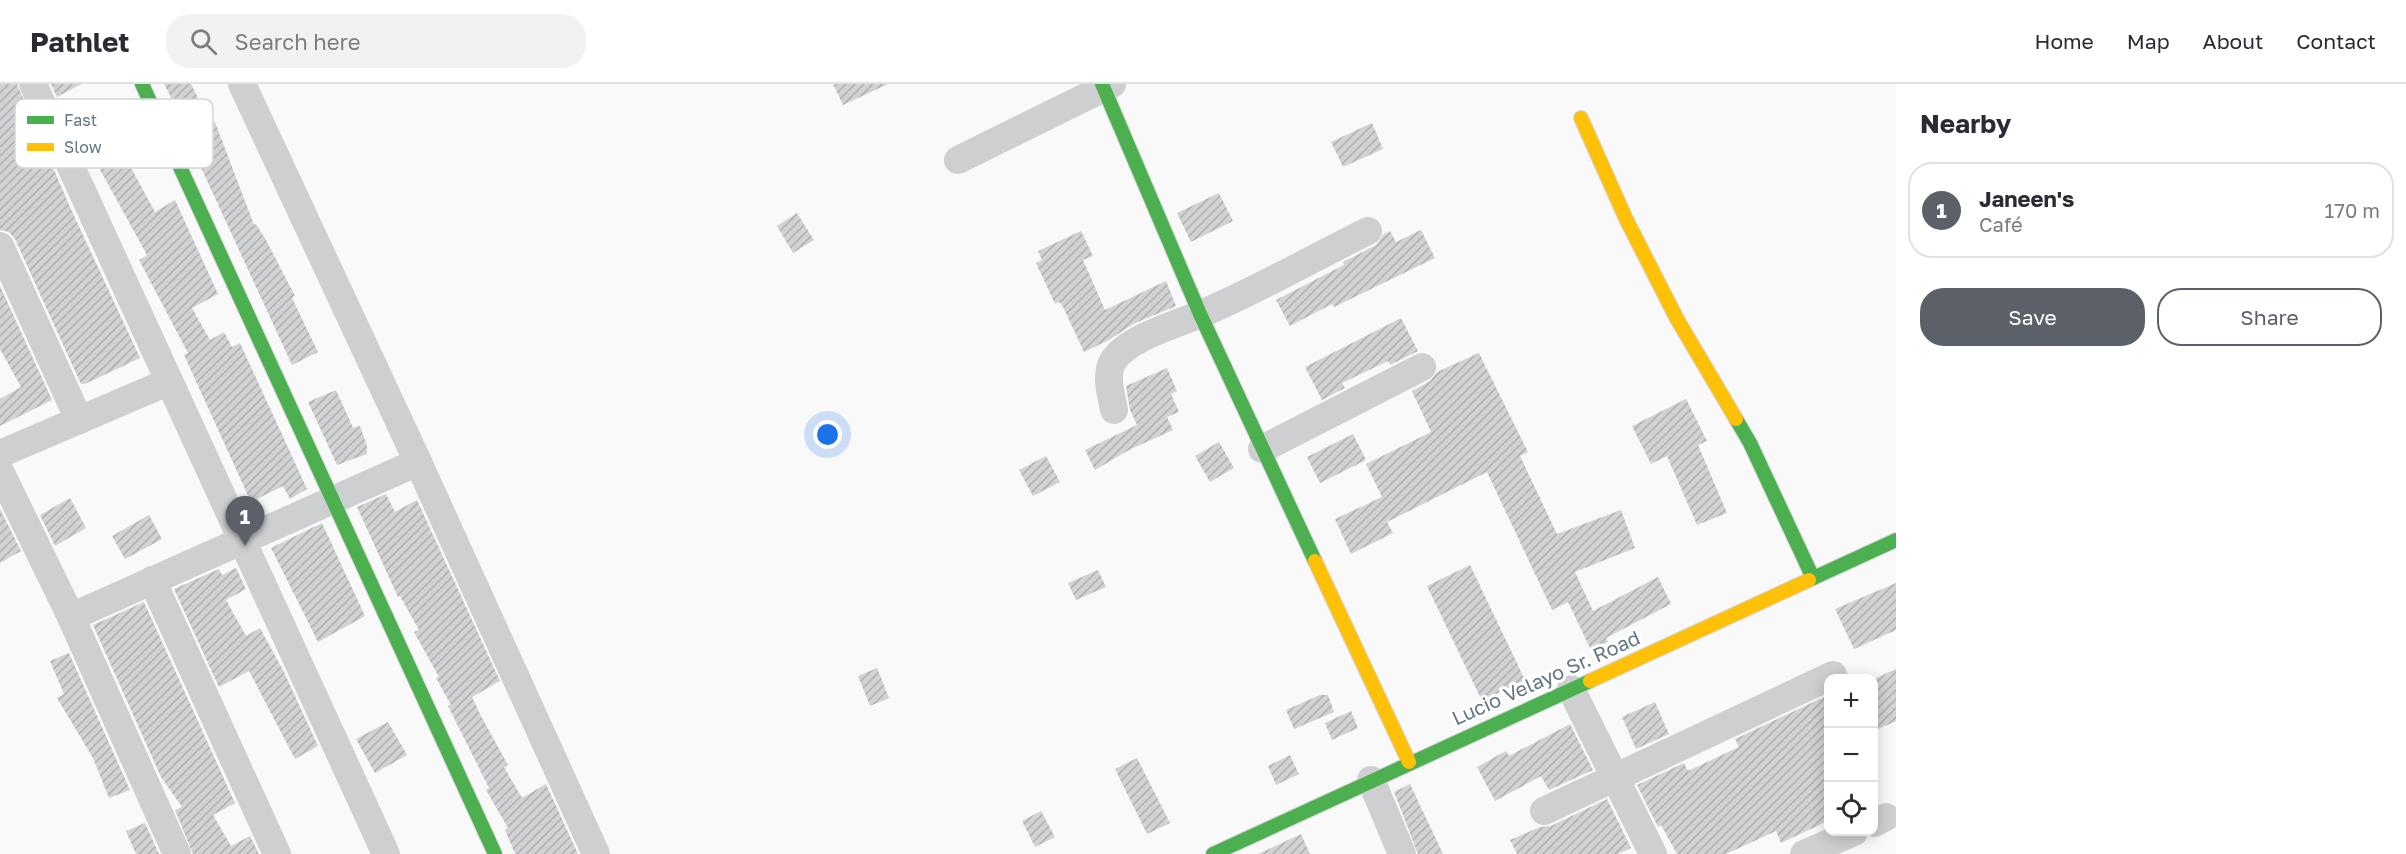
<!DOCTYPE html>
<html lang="en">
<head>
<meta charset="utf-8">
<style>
  body { margin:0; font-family:"Golos Text",sans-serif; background:#f2f2f3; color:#2b2b33 }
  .controls { position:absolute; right:18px; bottom:18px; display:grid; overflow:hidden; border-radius:12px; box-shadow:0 3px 15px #0003 }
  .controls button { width:54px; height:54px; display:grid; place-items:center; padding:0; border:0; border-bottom:2px solid #e1e1e2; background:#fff; color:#2b2b33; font:30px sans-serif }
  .you { position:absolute; left:828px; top:351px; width:21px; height:21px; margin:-15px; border:4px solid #fff; border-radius:50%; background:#1a73e8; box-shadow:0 0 0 9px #1a73e833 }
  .badge { display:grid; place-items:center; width:39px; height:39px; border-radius:50%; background:#5c6169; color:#fff; font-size:20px; font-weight:700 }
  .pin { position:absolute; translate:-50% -50px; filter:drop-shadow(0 2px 3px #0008) }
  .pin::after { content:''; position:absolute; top:32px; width:21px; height:18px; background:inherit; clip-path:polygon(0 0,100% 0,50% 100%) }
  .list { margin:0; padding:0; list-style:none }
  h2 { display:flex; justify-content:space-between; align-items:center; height:78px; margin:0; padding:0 24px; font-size:26px }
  h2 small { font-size:20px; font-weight:400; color:#7c7c81 }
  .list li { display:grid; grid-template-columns:39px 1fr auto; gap:18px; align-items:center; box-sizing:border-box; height:96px; margin:0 12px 12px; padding:0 12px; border:2px solid #e1e1e2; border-radius:24px }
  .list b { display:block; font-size:22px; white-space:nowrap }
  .list p { margin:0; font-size:20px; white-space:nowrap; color:#7c7c81 }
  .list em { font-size:20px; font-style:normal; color:#7c7c81 }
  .actions { display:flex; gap:12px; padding:18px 24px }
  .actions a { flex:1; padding:14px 0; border:2px solid #5c6169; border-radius:24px; text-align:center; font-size:21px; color:#5c6169 }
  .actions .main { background:#5c6169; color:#fff }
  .icon { flex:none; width:33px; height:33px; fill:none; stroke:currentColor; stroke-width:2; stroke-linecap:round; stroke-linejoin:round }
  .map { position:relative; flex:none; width:1896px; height:770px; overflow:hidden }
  header { display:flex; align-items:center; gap:36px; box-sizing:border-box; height:84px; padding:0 30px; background:#fff; border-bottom:2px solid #e1e1e2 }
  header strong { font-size:28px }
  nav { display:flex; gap:33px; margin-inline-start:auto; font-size:21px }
  .search { width:420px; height:54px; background:#f2f2f3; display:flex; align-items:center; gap:15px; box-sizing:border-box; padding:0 21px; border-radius:24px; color:#7c7c81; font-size:22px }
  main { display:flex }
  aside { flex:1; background:#fff }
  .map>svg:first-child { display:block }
  .building { fill:url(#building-hatch) }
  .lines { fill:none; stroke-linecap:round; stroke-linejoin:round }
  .fast-casing { stroke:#d5d6d7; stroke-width:16 }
  .slow-casing { stroke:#d5d6d7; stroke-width:16 }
  .street { stroke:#cecfd0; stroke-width:28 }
  .fast { stroke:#4caf50; stroke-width:14 }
  .slow { stroke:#ffc107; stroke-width:14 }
  .labels { text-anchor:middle; stroke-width:6; stroke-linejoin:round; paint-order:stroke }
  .street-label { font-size:20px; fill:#657683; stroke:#fff }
  .key { fill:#fff; stroke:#d1d6da; stroke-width:1.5 }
  .key-label { font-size:16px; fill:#657683 }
</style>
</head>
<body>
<header>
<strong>Pathlet</strong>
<div class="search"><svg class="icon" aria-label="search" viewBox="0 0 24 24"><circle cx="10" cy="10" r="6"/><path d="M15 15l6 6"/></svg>Search here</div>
<nav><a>Home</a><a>Map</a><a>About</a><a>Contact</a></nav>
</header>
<main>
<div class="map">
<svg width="1896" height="770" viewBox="0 0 1896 770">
  <defs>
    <pattern id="building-hatch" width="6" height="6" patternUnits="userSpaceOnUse" patternTransform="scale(1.5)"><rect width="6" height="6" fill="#d0d2d3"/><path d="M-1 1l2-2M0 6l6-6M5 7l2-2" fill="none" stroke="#acafb1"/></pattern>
  </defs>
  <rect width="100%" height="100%" fill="#f9f9f9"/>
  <g class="building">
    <path d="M0,0h17l53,123 70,151 -55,26h-4l-66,-145 -6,-7 -9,-2z"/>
    <path d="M51,0h30l-24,13z"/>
    <path d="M164,0h27l20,40 4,-2 39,103 2,-1 10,16 29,56 -3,2 26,54 -26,13 -106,-230 4,-1z"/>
    <path d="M833,0h55l-45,21z"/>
    <path d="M104,34l51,94 20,-12 43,94 -26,14 18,32 14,-8 8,15 8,-4 67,146 -17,10 -7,-13 -32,16 -67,-147 4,-2 -49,-93 8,-5 -65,-118 6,-3 -3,-6z"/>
    <path d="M1372,39l11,26 -40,18 -12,-25z"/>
    <path d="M1219,109l14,28 -42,21 -14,-29z"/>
    <path d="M797,129l17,27 -21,13 -16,-27z"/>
    <path d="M1421,146l14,28 -101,49 -2,-3 -42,22 -14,-26 68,-35 -1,-3 33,-17 8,-11 6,-3 6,11z"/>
    <path d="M1081,147l12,25 -10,4 22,50 61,-29 10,25 -43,18 -24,16 -25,12 -21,-45 -4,-5 -4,2 -19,-41 6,-3 -4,-9z"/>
    <path d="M0,202l52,114 -52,26v-27l21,-12 -21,-38z"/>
    <path d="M1401,234l17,33 -28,14 -2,-4 -46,22 3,5 -23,12 -17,-33z"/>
    <path d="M1479,269l49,99 -8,4 37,78 64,-24 14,38 -60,24 18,39 65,-34 13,27 -65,34 2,4 -17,8 -23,-48 -16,8 -65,-138 -100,50 6,11 -42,21 -16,-35 47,-22 -16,-33 65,-32 -19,-41 18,-10 7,-9z"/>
    <path d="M1167,284l10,23 -6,3 8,18 -12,5 6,13 -44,20 -34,20 -10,-20 52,-25 -7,-15 -4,-24z"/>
    <path d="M336,306l17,38 7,-2 7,20v8l-30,11 -29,-63z"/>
    <path d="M1686,315l21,42 -9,4 29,68 -30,12 -30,-69 -16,8 -19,-38z"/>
    <path d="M1353,350l13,26 -46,23 -13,-26z"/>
    <path d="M1219,358l15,26 -24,14 -15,-26z"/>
    <path d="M1046,372l14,26 -27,14 -14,-26z"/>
    <path d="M386,410l9,18 22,-12 83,181 -28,16 9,19 27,49 -4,2 18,31 24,-14 32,70h-63l-2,-5 -8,-19 3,-2 -22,-38 3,-2 -41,-82 3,-1 -15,-27 3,-1 -25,-45 5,-2 -19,-34 -2,1 -41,-90z"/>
    <path d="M70,414l16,30 -31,18 -15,-31z"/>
    <path d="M0,425l21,42 -21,12z"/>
    <path d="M149,431l13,24 -37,20 -13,-23z"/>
    <path d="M322,439l43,93 -47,26 -47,-94z"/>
    <path d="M1470,481l55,115 -43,21 -55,-115z"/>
    <path d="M236,484l10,21 -20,11 20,36 14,-8 24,44 34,74 -23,13 -46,-88 -30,16 -45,-98 45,-20 3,6z"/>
    <path d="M1098,486l8,17 -30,13 -8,-17z"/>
    <path d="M1896,499v47l-42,19 -19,-40z"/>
    <path d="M144,518l91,201 -22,12 18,31 19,-10 9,18h-66l-18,-44 7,-3 -21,-30 -68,-152z"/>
    <path d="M69,569l61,137 -21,8 -16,-40 -36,-60 7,-4 -14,-33z"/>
    <path d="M877,584l12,30 -19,8 -12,-30z"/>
    <path d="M1896,585v52l-22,10v-52z"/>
    <path d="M1320,611h8l6,17 -40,17 -8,-19z"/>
    <path d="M1828,611v126l-47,22 -5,-12 -50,23h-49l-16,-29 -3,2 -21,-42 47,-22 4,8 51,-24 -4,-8z"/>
    <path d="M1655,618l14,32 -33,15 -14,-32z"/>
    <path d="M1351,627l7,17 -26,12 -7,-17z"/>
    <path d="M388,638l19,33 -32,18 -19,-34z"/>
    <path d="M1570,640l23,46 -44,20 -8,-14 -46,25 -18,-34 29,-16 3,5z"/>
    <path d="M1290,671l9,19 -23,11 -8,-19z"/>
    <path d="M1137,674l33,65 -23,11 -32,-65z"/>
    <path d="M1410,700l33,70h-25l-24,-62z"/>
    <path d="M1607,715l24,49 -13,6h-101l-7,-14 30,-13 11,-1z"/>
    <path d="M1041,727l14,26 -20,10 -13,-26z"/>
    <path d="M145,739l14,31h-23l-10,-23z"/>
    <path d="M1301,750l9,20h-52z"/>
  </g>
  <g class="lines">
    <g class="fast-casing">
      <g id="fast">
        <path d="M142,0l353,770"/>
        <path d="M1102,0l98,230 115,247"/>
        <path d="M1736,335l14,24 63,135"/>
        <path d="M1809,496l87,-40"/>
        <path d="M1213,770l377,-173"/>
      </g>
    </g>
    <g class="slow-casing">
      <g id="slow">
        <path d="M1581,34l45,101 51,100 59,100"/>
        <path d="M1315,477l94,201"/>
        <path d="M1590,597l219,-101"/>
      </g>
    </g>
    <g class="street">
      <path d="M33,0l353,770"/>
      <path d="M958,76l154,-76"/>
      <path d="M0,162l79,174"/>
      <path d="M1114,326c-3,-16 -9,-35 -1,-49 14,-23 64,-37 88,-47 57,-24 112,-56 167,-83"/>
      <path d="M1262,365l160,-82"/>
      <path d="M0,370l168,-72"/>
      <path d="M418,378l178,392"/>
      <path d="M0,387l71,146 106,237"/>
      <path d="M152,496l125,274"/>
      <path d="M71,533l347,-155 -176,-378"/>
      <path d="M1571,605l82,165"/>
      <path d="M1371,696l31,74"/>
      <path d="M1544,727l289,-136"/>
      <path d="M1874,739l12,-6"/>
      <path d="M1804,770l50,-22"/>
    </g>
    <use href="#fast" class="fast"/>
    <use href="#slow" class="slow"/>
  </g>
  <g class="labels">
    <g class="street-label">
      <text transform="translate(1546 594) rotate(-24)" y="7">Lucio Velayo Sr. Road</text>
    </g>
  </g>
  <rect x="15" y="15" width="198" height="69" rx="9" class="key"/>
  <rect x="27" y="32" width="27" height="8" fill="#4caf50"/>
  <rect x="27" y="59" width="27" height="8" fill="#ffc107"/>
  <g class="key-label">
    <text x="64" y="42">Fast</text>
    <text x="64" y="69">Slow</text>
  </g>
</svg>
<div class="controls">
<button>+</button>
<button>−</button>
<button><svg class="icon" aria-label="locate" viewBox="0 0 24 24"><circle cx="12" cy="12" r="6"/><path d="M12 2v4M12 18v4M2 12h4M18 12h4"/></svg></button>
</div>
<div class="you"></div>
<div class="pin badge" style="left:245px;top:462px">1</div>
</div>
<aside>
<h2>Nearby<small></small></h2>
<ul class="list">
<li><span class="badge">1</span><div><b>Janeen's</b><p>Café</p></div><em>170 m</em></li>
</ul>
<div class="actions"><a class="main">Save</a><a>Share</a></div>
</aside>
</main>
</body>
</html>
